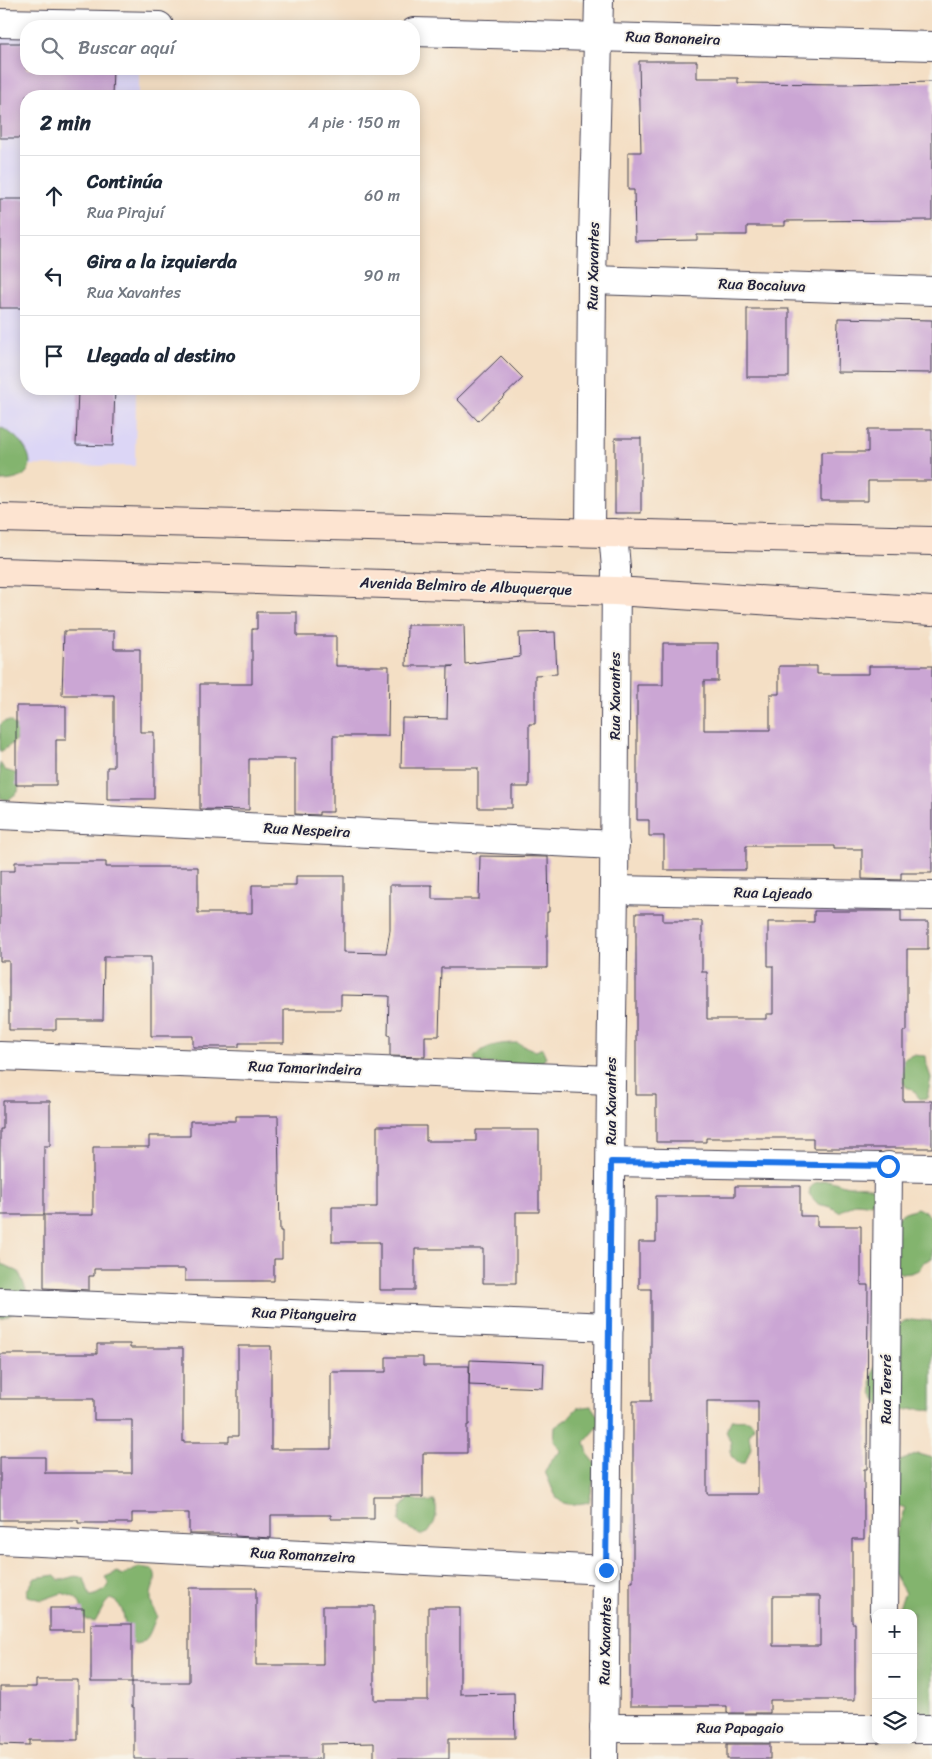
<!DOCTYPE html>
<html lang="es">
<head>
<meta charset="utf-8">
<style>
  body { margin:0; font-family:Sriracha,sans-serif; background:#f2f2f3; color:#1f2937 }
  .controls { position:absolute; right:15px; bottom:15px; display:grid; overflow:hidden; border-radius:10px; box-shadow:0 2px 12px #0003 }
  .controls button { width:45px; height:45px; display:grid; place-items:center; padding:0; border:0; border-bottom:1px solid #e0e1e3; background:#fff; color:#1f2937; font:25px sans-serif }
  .stop { position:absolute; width:15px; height:15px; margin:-11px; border:4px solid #1a73e8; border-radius:50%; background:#fff }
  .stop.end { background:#1a73e8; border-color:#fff; box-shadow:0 1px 5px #0008 }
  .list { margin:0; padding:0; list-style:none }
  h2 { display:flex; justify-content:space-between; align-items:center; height:65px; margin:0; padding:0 20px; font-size:21px }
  h2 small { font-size:16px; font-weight:400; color:#747a83 }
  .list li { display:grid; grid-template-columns:32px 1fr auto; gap:15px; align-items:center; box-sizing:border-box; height:80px; padding:0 20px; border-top:1px solid #e0e1e3 }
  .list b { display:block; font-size:19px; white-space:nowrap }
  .list p { margin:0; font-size:16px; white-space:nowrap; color:#747a83 }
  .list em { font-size:16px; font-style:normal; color:#747a83 }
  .icon { flex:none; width:28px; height:28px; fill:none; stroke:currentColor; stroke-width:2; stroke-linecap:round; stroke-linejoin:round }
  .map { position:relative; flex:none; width:932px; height:1759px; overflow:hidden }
  .search { position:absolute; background:#fff; box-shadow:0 2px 12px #0003; left:20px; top:20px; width:400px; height:55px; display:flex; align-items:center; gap:12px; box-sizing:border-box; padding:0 18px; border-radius:20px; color:#747a83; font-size:19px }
  .panel { position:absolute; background:#fff; box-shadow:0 2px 12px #0003; left:20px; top:90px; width:400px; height:305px; border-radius:20px }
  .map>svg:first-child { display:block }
  .built { fill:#dcd6f6 }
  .forest { fill:#83b46e; stroke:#526b54 }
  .building { fill:#cba6d4; fill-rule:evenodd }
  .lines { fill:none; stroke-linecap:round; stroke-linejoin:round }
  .street-casing { stroke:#423e50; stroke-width:30 }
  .secondary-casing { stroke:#423e50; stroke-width:30 }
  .street { stroke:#fff; stroke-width:28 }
  .secondary { stroke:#fde4d1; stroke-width:28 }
  .route { stroke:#1a73e8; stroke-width:6 }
  .labels { text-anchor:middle; stroke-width:4; stroke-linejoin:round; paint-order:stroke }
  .street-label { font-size:15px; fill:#22223b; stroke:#f7f3e8 }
</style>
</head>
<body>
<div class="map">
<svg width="932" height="1759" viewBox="0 0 932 1759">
  <rect width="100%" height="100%" fill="#f7f3e8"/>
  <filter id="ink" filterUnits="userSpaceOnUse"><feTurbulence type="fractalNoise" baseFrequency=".02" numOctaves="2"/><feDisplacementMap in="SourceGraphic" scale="10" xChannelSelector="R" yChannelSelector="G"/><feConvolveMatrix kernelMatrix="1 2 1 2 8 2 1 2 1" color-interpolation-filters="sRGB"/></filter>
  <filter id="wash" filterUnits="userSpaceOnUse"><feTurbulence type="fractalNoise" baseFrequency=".0096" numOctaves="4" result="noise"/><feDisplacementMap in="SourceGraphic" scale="20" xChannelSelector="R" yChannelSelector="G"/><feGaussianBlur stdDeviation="1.12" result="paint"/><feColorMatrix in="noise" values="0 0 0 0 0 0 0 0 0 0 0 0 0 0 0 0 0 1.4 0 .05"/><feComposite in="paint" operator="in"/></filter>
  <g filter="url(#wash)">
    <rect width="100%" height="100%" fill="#f4dfc5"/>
    <path class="built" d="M0,32h26v37h113v27h-113v293h110l-1,77 -135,-1z"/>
    <g class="forest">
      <path d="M0,427c32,15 47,54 0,54z"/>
      <path d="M4,721h6c17,14 3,23 -10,31v-27z"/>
      <path d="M0,763l5,7 10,3 5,6 -2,13 -10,8 -8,-2z"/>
      <path d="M517,1043l19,8 6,-3 4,9 -4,6 -6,2 -11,-2 -48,1 -3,-6c9,-13 28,-15 43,-15z"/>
      <path d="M912,1055l14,1 1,10 4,12 -4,20 -7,1 -8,-10 -6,-2 -12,-23z"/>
      <path d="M826,1180c8,1 18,6 24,6 10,0 15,-2 24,3l-1,13 -7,2 -10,-1 -17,9 -8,-5 -13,-3 -9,-10 1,-6 5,-5z"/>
      <path d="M917,1208l10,5 5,6v39l-10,5 -2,6c-6,4 -19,8 -25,0 -5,-7 -10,-33 -13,-42l23,-15z"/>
      <path d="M0,1259l2,5 17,8 8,20 -3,13c-8,5 -15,11 -24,13z"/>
      <path d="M911,1319l21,2v90c-14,-5 -28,0 -43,2 -4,-5 -15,-14 -17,-21 -5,-24 16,-48 26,-66l6,-5z"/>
      <path d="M591,1406l11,16 -17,20 3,12 9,11 -8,37c-35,7 -31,-3 -44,-30l6,-12 10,-9 -7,-11 1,-13 13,-9 9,-10z"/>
      <path d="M732,1419c9,2 18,-3 22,7l-5,9 2,13 -6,15h-7l-7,-7v-13l-5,-12z"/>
      <path d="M918,1454l14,4v276l-19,4v-125h-17l9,-20 -14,-24 5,-37 9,-24 -13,-5 -10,-35z"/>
      <path d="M410,1498l12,4 13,-1c3,12 1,22 -7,32l-6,2 -18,-9 -5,-5 2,-13z"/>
      <path d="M139,1567l13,2c8,11 -1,17 -1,28 0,7 3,13 6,19 -7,13 -7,28 -24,28 -13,-13 -3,-39 -23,-45l-5,5 -10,18c-18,-3 -10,-10 -16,-20 -3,-6 -12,-7 -17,-9l-20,7 -14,-4 -1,-6 8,-12 20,-3 4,5c10,0 14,-7 25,-2l6,18c9,-1 15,-5 19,-13l-4,-6 12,-5 5,3c7,-2 10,-6 17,-8z"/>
    </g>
    <g id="blocks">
      <g class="building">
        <path d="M0,43h26v26h87l-1,27h-86v42h-26z"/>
        <path d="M639,61h58v17h41v5l107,1 87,-2v138l-147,1v5h-38v9h-50v5l-62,1 -1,-51h-6v-38h13z"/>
        <rect x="0" y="199" width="26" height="109"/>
        <rect x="747" y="309" width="42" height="68"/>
        <path d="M838,318l94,2v53l-95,-1z"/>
        <path d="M501,356l22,22 -45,43 -21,-22z"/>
        <path d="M78,389h37l-2,57 -37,-1z"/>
        <path d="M868,429h64v52h-64v20h-47v-49h47z"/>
        <rect x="615" y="438" width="26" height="75"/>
        <path d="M257,612h40v24h39v30h53l-1,70h-55v76h-14v3l-24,-1v-55h-46v51l-49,-1v-125h52v-55h5z"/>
        <path d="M407,625h57l1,39 55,-7 -1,-24 36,-1 2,42 -22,1v49h-6v63h-17v21h-34v-40h-77l1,-50 45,1 1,-52 6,-1h-48z"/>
        <path d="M64,631h50v18h26v83h14v67h-47v-32h7v-72h-52z"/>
        <path d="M663,643h55v38h-14v49h66v-36h9v-28h38v8h52v-8h63v207h-31v7l-39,-1v-30h-28v-3h-88v24h-82v-34h-15v-16h-12v-135h26z"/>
        <path d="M16,706h50v34h-10v45h-40z"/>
        <path d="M480,856l68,1 1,55h-2v56h-106l-2,68h-14v21l-35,-1v-21h-2l1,-39 -48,-1v15h-57v33h-45v4h-46v-11h-42v-79h-47l-1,63h-47v10h-47v-69h-9v-90h15v-9h91v5h92v46h54v-28h44v-9h48v76l42,1 4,-23v-45h42v14h47z"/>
        <path d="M814,911h87v11h27v27h-21v82h-4v70h29v47h-119v-10h-107v4h-50v-47h-20v-182h27v8h39v51h5v47h59v-5h7v-48h-5v-44h46z"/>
        <path d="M3,1101h47v45h-6v69h-44v-86h3z"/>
        <path d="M236,1116h42l2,115h2v28h-8v22h-89v-12h-91v7h-5v14l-45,-2v-73h49v-68h56v-11h41v-15h46z"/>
        <path d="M377,1126h49v15h50v-11h63v82h-23v71h-33v-34h-68v41h-35v-48h-48v-35h45z"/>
        <path d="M735,1186h65v30h17v10h44v59h7l-1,184h-3v70h-12v84h3v77h-85v13h-43v-7h-97v-124h3v-181h18v-112h-12v-47h17v-46h79zM707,1401h51v93h-51zM773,1596h47v50h-47z"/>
        <path d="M97,1344h33v4h53v94h46v-6h9v-90h33v103h60v-77h55v-15h37v9h46v59h-2v28h-44v44h-49v22h-43v-4h-60v23l-36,-2v-2h-46v-21h-57v10h-54v-3h-78v-63h45v16h87v-53h-38v-21h-94v-45h97z"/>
        <path d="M470,1360l74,3 -1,25 -74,-3z"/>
        <path d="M189,1588h67v77h67v-59h51v94h54v-93h32v87l54,-1 1,45h-66v21h-75v-16l-53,1v15h-187v-52h-2v-25h57z"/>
        <rect x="50" y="1608" width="34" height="23"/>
        <rect x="91" y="1624" width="41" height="58"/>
        <path d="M36,1680h42v60h-48v5l-30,-1v-57h36z"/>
        <rect x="727" y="1744" width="43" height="15"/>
      </g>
    </g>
  </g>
  <g filter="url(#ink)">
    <use href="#blocks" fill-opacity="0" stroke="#423e50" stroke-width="1"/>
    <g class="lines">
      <g class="street-casing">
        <g id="street">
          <path d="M0,23l159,3"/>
          <path d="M414,32l518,14"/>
          <path d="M592,280l340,11"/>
          <path d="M590,532l2,-252 7,-280"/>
          <path d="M0,815l615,30"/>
          <path d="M614,890l318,6"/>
          <path d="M0,1056l611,24"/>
          <path d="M611,1162l321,6"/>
          <path d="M0,1302l609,25"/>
          <path d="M0,1540l606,30"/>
          <path d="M884,1613l4,-447"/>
          <path d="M604,1728l272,1"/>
          <path d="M913,1729h19"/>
          <path d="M604,1759l7,-679 3,-190 2,-322 -3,-35"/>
        </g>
      </g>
      <g class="secondary-casing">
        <g id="secondary">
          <path d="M0,518l932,23"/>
          <path d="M0,572l615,19 317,20"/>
        </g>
      </g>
      <use href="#street" class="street"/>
      <use href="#secondary" class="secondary"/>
    </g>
  </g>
  <g class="lines" filter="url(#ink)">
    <path class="route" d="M606,1570l5,-408 277,4"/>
  </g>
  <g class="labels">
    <g class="street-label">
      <text transform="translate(673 38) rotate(2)" y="5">Rua Bananeira</text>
      <text transform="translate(593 266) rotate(-89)" y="5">Rua Xavantes</text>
      <text transform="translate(762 285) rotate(2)" y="5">Rua Bocaiuva</text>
      <text transform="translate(466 586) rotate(2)" y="5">Avenida Belmiro de Albuquerque</text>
      <text transform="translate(615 696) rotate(-90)" y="5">Rua Xavantes</text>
      <text transform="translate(307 830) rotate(3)" y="5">Rua Nespeira</text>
      <text transform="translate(773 893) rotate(1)" y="5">Rua Lajeado</text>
      <text transform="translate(305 1068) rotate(2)" y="5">Rua Tamarindeira</text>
      <text transform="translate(611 1101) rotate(-90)" y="5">Rua Xavantes</text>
      <text transform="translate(304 1314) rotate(2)" y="5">Rua Pitangueira</text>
      <text transform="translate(886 1389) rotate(-90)" y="5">Rua Tereré</text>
      <text transform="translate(303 1555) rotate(3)" y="5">Rua Romanzeira</text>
      <text transform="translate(605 1641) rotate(-89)" y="5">Rua Xavantes</text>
      <text x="740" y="1733">Rua Papagaio</text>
    </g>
  </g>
</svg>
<div class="controls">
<button>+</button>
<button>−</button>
<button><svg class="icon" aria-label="layers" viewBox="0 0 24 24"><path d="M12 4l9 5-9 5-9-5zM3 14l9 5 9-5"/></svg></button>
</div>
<div class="stop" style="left:888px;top:1166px"></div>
<div class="stop end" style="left:606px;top:1570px"></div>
<div class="search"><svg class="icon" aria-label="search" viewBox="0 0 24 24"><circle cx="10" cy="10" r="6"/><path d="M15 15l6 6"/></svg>Buscar aquí</div>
<section class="panel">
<h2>2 min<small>A pie · 150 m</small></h2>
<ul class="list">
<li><svg class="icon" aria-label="ahead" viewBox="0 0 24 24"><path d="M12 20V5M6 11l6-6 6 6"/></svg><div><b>Continúa</b><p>Rua Pirajuí</p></div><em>60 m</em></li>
<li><svg class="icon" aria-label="left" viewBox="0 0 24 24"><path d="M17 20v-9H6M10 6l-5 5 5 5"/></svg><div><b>Gira a la izquierda</b><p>Rua Xavantes</p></div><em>90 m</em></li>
<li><svg class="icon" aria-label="arrive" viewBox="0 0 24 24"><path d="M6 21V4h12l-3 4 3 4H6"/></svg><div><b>Llegada al destino</b></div></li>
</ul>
</section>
</div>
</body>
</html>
